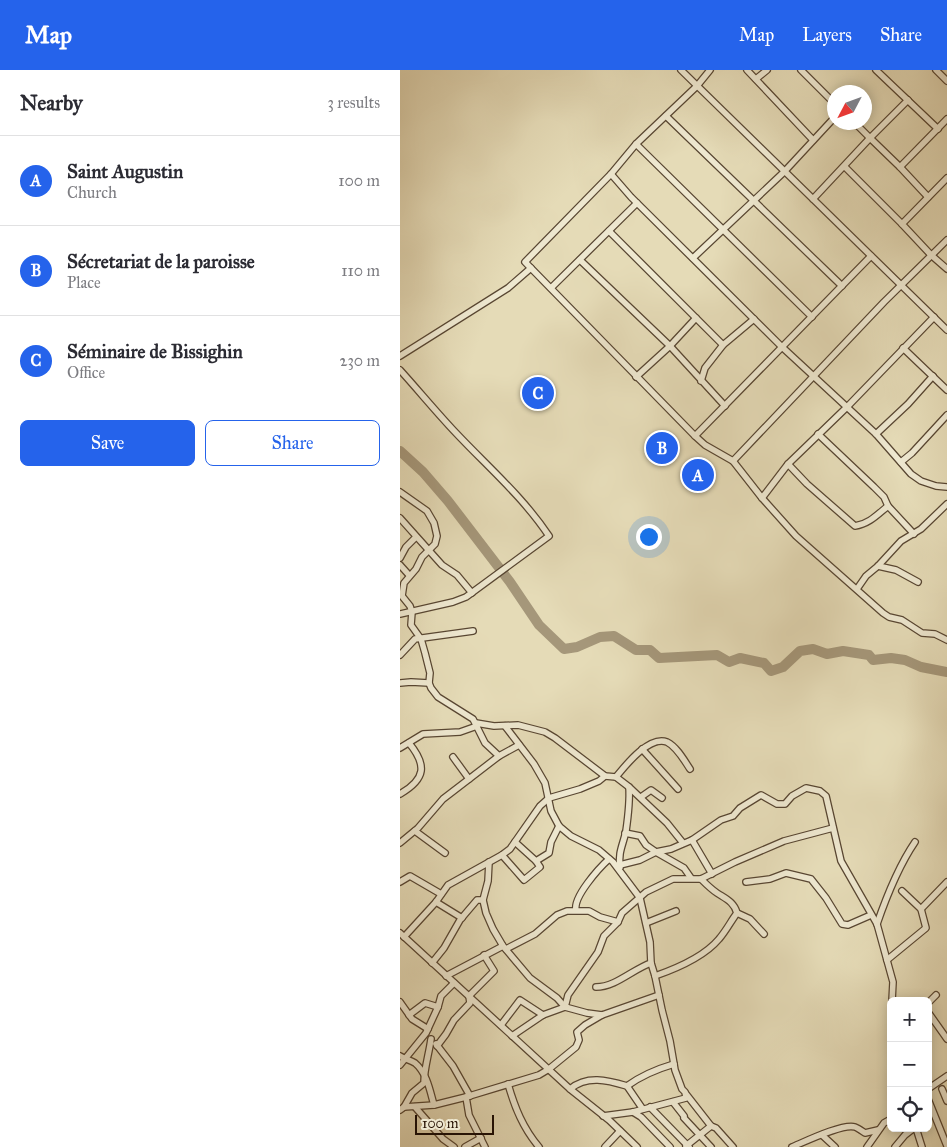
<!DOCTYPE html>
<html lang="en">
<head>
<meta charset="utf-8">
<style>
  body { margin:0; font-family:"IM FELL Great Primer",serif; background:#f2f2f3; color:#2b2b33 }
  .controls { position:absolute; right:15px; bottom:15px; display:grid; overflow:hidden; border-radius:8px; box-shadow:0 2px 12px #0003 }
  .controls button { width:45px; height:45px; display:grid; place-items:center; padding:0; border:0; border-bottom:1px solid #e1e1e2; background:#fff; color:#2b2b33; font:25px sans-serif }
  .compass { position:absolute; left:427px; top:15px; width:45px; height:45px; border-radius:50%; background:#fff; box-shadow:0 2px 12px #0003; rotate:229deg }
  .scale { position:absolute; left:15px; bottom:12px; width:79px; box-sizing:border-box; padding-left:5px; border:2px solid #291405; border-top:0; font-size:14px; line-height:18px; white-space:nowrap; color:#291405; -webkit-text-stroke:4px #eee8d0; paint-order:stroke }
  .you { position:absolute; left:248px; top:466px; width:18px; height:18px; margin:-12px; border:4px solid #fff; border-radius:50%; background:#1a73e8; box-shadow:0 0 0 8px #1a73e833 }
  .badge { display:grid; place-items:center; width:32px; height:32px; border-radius:50%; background:#2563eb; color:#fff; font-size:16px; font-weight:700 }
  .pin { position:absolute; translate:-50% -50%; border:2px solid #fff; box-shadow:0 1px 5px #0006 }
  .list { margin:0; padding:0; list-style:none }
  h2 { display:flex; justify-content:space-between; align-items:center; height:65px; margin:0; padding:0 20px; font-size:21px }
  h2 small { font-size:16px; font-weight:400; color:#7c7c81 }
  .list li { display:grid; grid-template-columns:32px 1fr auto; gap:15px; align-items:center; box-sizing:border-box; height:90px; padding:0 20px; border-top:1px solid #e1e1e2 }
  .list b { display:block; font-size:19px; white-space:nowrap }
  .list p { margin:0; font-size:16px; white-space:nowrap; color:#7c7c81 }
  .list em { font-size:16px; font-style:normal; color:#7c7c81 }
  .actions { display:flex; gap:10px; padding:15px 20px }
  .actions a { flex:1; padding:11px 0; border:1px solid #2563eb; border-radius:8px; text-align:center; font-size:18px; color:#2563eb }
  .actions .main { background:#2563eb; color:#fff }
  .icon { flex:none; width:28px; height:28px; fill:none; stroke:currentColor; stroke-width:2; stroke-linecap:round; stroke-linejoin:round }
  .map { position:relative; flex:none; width:547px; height:1077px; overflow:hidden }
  header { display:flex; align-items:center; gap:30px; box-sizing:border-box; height:70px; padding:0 25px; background:#2563eb; color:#fff }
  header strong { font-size:24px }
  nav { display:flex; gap:28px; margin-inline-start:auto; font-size:18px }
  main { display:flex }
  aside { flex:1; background:#fff }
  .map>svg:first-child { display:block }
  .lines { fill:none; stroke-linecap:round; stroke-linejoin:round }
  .river { stroke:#a5977a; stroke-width:10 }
  .minor-casing { stroke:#584632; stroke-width:8 }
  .minor { stroke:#eee8d0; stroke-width:5.5 }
</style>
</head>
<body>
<header>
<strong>Map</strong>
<nav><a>Map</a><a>Layers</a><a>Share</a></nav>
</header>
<main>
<aside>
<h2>Nearby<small>3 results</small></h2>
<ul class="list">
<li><span class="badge">A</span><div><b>Saint Augustin</b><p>Church</p></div><em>100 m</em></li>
<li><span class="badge">B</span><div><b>Sécretariat de la paroisse</b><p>Place</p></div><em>110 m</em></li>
<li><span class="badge">C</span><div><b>Séminaire de Bissighin</b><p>Office</p></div><em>230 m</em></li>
</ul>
<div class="actions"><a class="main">Save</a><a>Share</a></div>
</aside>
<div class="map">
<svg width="547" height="1077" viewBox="0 0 547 1077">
  <rect width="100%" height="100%" fill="#e5dbb7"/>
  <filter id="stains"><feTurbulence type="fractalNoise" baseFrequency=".004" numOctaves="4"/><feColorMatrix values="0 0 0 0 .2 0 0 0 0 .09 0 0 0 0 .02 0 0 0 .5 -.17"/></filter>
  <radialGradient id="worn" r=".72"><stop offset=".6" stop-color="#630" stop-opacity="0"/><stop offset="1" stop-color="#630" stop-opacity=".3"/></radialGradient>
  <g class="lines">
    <path class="river" d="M0,381l23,21 25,29 62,81 29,43 25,24 13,-2 23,-10 14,-1 22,14h14l9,8 58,-3 12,7 11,-4 24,5 7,8 12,-4 17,-16 13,-2 14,5 16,-3 26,4 4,5 18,-2 14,2 16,7 26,5"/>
    <g class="minor-casing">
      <g id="minor">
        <path d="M281,0l266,260"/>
        <path d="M310,0l-13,16 -61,58 -25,30 -86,88 170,174 10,9 28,16 29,37 34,38 87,77 6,4 13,3 20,13 13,1 12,6"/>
        <path d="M347,0l66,70"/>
        <path d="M401,0l33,33"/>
        <path d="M476,0l62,59"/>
        <path d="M536,0l11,11"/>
        <path d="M356,9l11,-9"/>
        <path d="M266,46l176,170"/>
        <path d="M454,52l16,16 38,-38"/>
        <path d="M236,74l176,173"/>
        <path d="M445,97l57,57"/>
        <path d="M500,97l47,-48"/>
        <path d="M211,104l20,23 151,150 94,87 35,40 10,7 15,5 11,1"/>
        <path d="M547,108l-45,46 29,31 16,14"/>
        <path d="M413,129l57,-61 30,29 28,30"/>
        <path d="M209,161l114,114 31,-26"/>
        <path d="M293,188l91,-86 50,-54"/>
        <path d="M180,190l90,86 55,60"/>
        <path d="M151,218l86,-85"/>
        <path d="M503,278l44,42"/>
        <path d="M0,286l108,-68 23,-20"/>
        <path d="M0,300c19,21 37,43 56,63 32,34 67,64 93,103l-83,61 -13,5 -53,12"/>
        <path d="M236,307l34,-31 26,-28"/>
        <path d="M301,311l4,-13 18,-23"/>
        <path d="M418,364l56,53 10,10 4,9 26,28"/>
        <path d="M476,364l32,-30 25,-28"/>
        <path d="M295,366l176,-180"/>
        <path d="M333,391l151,-159 63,-62"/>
        <path d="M501,392l11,-9 35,-38"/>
        <path d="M388,394l19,20 48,42c14,-2 23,-12 33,-20"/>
        <path d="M0,422l27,19 7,12 3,13 -2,8 -13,13 -6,12 -12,14 -2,13 8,10 2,6 -1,13 10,14 4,14 5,20 -1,10 2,5 7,9 35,22 12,24 14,13"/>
        <path d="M362,428l26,-34 59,-57 87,-90"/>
        <path d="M0,448l42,47 15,10 15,18"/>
        <path d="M0,488l6,-11 10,-10"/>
        <path d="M0,495l9,10"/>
        <path d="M478,496l18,4 22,12"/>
        <path d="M457,519l9,-13 12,-10 23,-25 20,-12 26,-25"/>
        <path d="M0,585l15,-16 58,-8"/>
        <path d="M0,613l11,-1 18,1"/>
        <path d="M76,653l18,3 24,-1 27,7 10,6 50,38 11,1 13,10 38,36 16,20"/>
        <path d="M105,656l29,38 11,19 6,28 8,15 12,10 28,14 14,12 27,36 10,44 1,21 4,13 7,34 8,31 5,29 7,19 3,3 1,5"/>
        <path d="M0,678l23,-14 37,-2 17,-6"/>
        <path d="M242,679l36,40"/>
        <path d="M53,687l16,22"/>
        <path d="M216,707c9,-11 33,-42 51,-35 10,5 17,18 23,27"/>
        <path d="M0,724c26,-15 27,-29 9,-51"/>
        <path d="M241,727l10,-7 11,8"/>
        <path d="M15,761l30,22"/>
        <path d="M225,763l15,3 6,9 10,7 28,16 7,10"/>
        <path d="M292,770l20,34"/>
        <path d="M115,772l21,19 13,-8 2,-11 8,-16"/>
        <path d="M0,773l18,-15 25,-29 56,-43 20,-11"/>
        <path d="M102,785l22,25 16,-13 -4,-6"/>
        <path d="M89,792l-1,19 -5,19 3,13 7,16 10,17 27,32 27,20 8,9 22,6 15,2 57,-20"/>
        <path d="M220,795l20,-5 16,-8 15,-3 21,-9 29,-20 12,-4 7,-8 21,-13 16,9h8l7,-8 14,-8 14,3 6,5 15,65 36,63 16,58 -1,19"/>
        <path d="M220,797c-2,-15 3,-22 6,-36 2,-14 4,-30 3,-44"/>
        <path d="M0,812l10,-6 31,18"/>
        <path d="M346,812l24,-3 16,-6 25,6 15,19 16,26 6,1 23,-10"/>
        <path d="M36,832l26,16"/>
        <path d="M521,839l26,-27"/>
        <path d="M176,840c-3,-13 23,-42 33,-51"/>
        <path d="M337,843l13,6 14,15"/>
        <path d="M246,853l30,-12"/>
        <path d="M477,854c10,-29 21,-57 38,-82"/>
        <path d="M0,863l170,156 39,31 28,27"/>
        <path d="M4,867l32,-35 12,-17 54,-30 8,-6 30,-43 9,-8 31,-9 19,-8 6,-5"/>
        <path d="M106,879l29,-15 22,-19 10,-4h22l11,6 18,5"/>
        <path d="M487,890l39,-32 -5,-19 -19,-18"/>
        <path d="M32,893l12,-15 16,-28 17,-20h6"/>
        <path d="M46,906l57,-30"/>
        <path d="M255,906c23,-8 49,-19 64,-37 7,-8 12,-18 18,-26 -3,-11 -11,-14 -20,-20 -6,-4 -11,-9 -16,-14"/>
        <path d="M196,917c20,0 37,-18 55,-24"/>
        <path d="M0,932l12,17 16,10"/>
        <path d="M528,933l8,-8"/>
        <path d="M165,937l3,-12 30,-43 6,-16 14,-14 4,-9 24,-21 27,-13h28l34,-17 49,-21 49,-13"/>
        <path d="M528,942l19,27"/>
        <path d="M9,945l16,-12 13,4"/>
        <path d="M101,955l19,-25 23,15"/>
        <path d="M112,966l31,-21 22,-8"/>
        <path d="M36,974l17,22 17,30"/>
        <path d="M37,976l9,-12 8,-14 16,-17 -1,-7 25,-25 -10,-16"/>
        <path d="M0,986c5,3 10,4 15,7 12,10 15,28 19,42"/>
        <path d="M0,995l26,-32 12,-26 3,-11 13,-13"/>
        <path d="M108,1014c7,24 15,44 31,63"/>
        <path d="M227,1016c15,-11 30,-17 47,-22"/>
        <path d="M170,1019c17,-14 37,-9 57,-3l15,22"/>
        <path d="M528,1019l19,-13"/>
        <path d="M542,1019l5,12"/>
        <path d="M286,1024l25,32 5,2 17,19"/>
        <path d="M66,1027l3,18 16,32"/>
        <path d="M528,1029l19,47"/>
        <path d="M273,1032l11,14"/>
        <path d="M4,1037l8,-14 12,-10c0,-14 5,-29 7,-44"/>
        <path d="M15,1037l28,32 11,8"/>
        <path d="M250,1037l39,40"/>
        <path d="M0,1040l4,-3 30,-2 32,-8 73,-22 10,-6 27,-22 3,-7 -2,-8 8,-7 17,-10"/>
        <path d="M233,1042l8,5 29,30"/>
        <path d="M203,1046l30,-4 53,-14"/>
        <path d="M284,1048l27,29"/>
        <path d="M516,1058l6,19"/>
        <path d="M422,1065l13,12"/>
        <path d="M286,1076l25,-20"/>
        <path d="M65,1077l16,-9"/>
        <path d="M205,1077l15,-16"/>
        <path d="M392,1077c12,-5 51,-24 63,-20 3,1 7,4 10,6l13,-3"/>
        <path d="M467,1077l17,-24 7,-4"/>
        <path d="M495,1077l10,-12 9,-7"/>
      </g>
    </g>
    <use href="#minor" class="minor"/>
  </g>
  <rect width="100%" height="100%" filter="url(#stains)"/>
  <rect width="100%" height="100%" fill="url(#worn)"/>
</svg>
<div class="controls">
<button>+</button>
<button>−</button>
<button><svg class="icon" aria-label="locate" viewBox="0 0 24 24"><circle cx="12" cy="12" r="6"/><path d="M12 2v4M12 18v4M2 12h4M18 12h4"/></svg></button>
</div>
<svg class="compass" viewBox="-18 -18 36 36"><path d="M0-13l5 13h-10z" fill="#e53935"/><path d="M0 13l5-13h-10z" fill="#7c7c81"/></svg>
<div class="scale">100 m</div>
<div class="you"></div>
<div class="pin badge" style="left:298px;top:405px">A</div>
<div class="pin badge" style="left:262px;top:378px">B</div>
<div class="pin badge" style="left:138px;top:323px">C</div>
</div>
</main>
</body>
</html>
